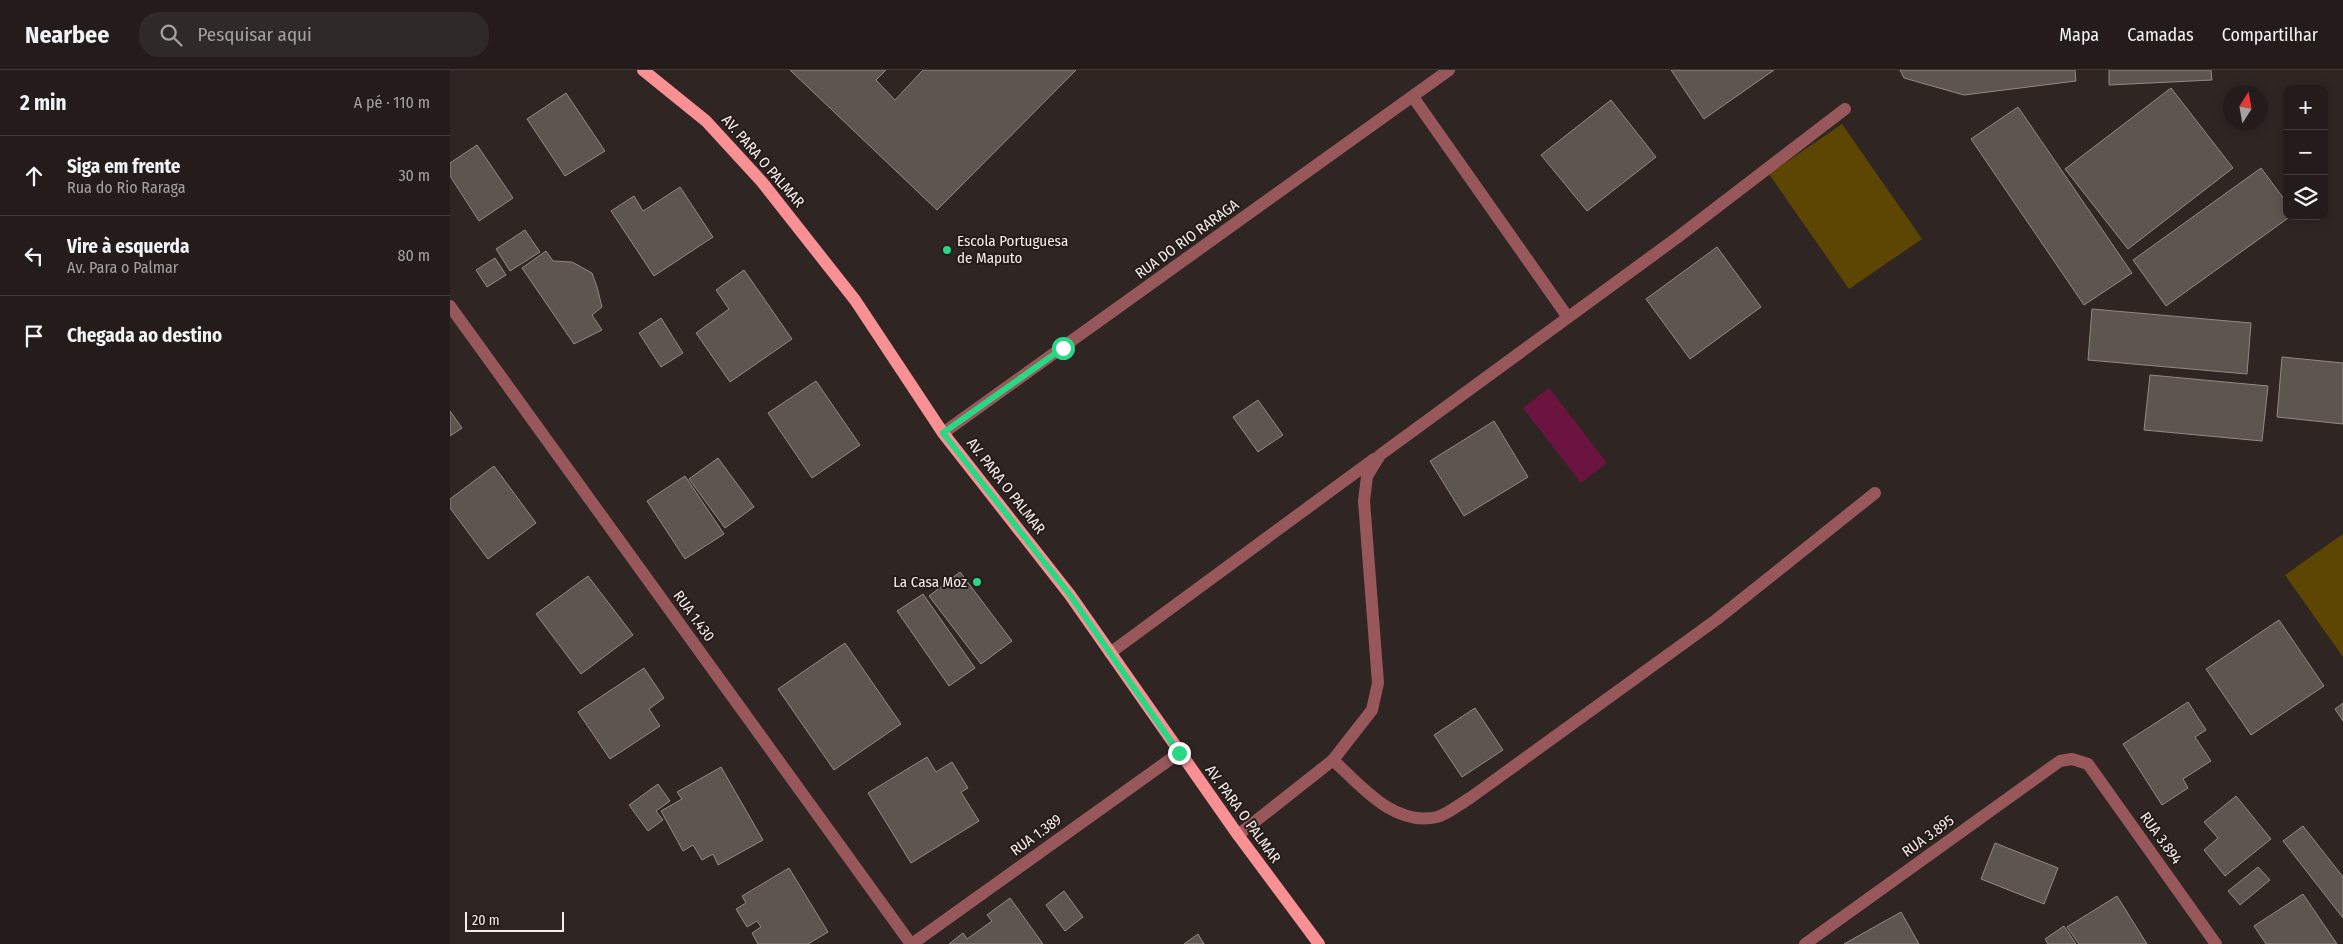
<!DOCTYPE html>
<html lang="pt">
<head>
<meta charset="utf-8">
<style>
  body { margin:0; font-family:"Fira Sans Condensed",sans-serif; background:#2f2927; color:#f1f3f6 }
  .controls { position:absolute; right:15px; top:15px; display:grid; overflow:hidden; border-radius:10px; box-shadow:0 2px 12px #0003 }
  .controls button { width:45px; height:45px; display:grid; place-items:center; padding:0; border:0; border-bottom:1px solid #403a39; background:#231c1a; color:#f1f3f6; font:25px sans-serif }
  .compass { position:absolute; left:1773px; top:15px; width:45px; height:45px; border-radius:50%; background:#231c1a; box-shadow:0 2px 12px #0003; rotate:11deg }
  .scale { position:absolute; left:15px; bottom:12px; width:99px; box-sizing:border-box; padding-left:5px; border:2px solid #f5eeec; border-top:0; font-size:14px; line-height:18px; white-space:nowrap; color:#f5eeec; -webkit-text-stroke:4px #251c19; paint-order:stroke }
  .stop { position:absolute; width:15px; height:15px; margin:-11px; border:4px solid #28d885; border-radius:50%; background:#fff }
  .stop.end { background:#28d885; border-color:#fff; box-shadow:0 1px 5px #0008 }
  .list { margin:0; padding:0; list-style:none }
  h2 { display:flex; justify-content:space-between; align-items:center; height:65px; margin:0; padding:0 20px; font-size:21px }
  h2 small { font-size:16px; font-weight:400; color:#a3a1a2 }
  .list li { display:grid; grid-template-columns:32px 1fr auto; gap:15px; align-items:center; box-sizing:border-box; height:80px; padding:0 20px; border-top:1px solid #403a39 }
  .list b { display:block; font-size:19px; white-space:nowrap }
  .list p { margin:0; font-size:16px; white-space:nowrap; color:#a3a1a2 }
  .list em { font-size:16px; font-style:normal; color:#a3a1a2 }
  .icon { flex:none; width:28px; height:28px; fill:none; stroke:currentColor; stroke-width:2; stroke-linecap:round; stroke-linejoin:round }
  .map { position:relative; flex:none; width:1893px; height:874px; overflow:hidden }
  header { display:flex; align-items:center; gap:30px; box-sizing:border-box; height:70px; padding:0 25px; background:#231c1a; border-bottom:1px solid #403a39 }
  header strong { font-size:24px }
  nav { display:flex; gap:28px; margin-inline-start:auto; font-size:18px }
  .search { width:350px; height:45px; background:#2f2927; display:flex; align-items:center; gap:12px; box-sizing:border-box; padding:0 18px; border-radius:20px; color:#a3a1a2; font-size:19px }
  main { display:flex }
  aside { flex:1; background:#231c1a }
  .map>svg:first-child { display:block }
  .green { fill:#5c4602 }
  .water { fill:#6c1440 }
  .building { fill:#5d554f; stroke:#928a83 }
  .lines { fill:none; stroke-linecap:round; stroke-linejoin:round }
  .minor { stroke:#98585b; stroke-width:12 }
  .major { stroke:#f99094; stroke-width:12 }
  .route { stroke:#28d885; stroke-width:6 }
  .poi-dot { fill:#28d885; stroke:#251c19; stroke-width:2 }
  .labels { text-anchor:middle; stroke-width:4; stroke-linejoin:round; paint-order:stroke }
  .street-label { font-size:15px; fill:#f5eeec; stroke:#251c19 }
  .poi-label { font-size:15px; fill:#f5eeec; stroke:#251c19; text-anchor:start }
</style>
</head>
<body>
<header>
<strong>Nearbee</strong>
<div class="search"><svg class="icon" aria-label="search" viewBox="0 0 24 24"><circle cx="10" cy="10" r="6"/><path d="M15 15l6 6"/></svg>Pesquisar aqui</div>
<nav><a>Mapa</a><a>Camadas</a><a>Compartilhar</a></nav>
</header>
<main>
<aside>
<h2>2 min<small>A pé · 110 m</small></h2>
<ul class="list">
<li><svg class="icon" aria-label="ahead" viewBox="0 0 24 24"><path d="M12 20V5M6 11l6-6 6 6"/></svg><div><b>Siga em frente</b><p>Rua do Rio Raraga</p></div><em>30 m</em></li>
<li><svg class="icon" aria-label="left" viewBox="0 0 24 24"><path d="M17 20v-9H6M10 6l-5 5 5 5"/></svg><div><b>Vire à esquerda</b><p>Av. Para o Palmar</p></div><em>80 m</em></li>
<li><svg class="icon" aria-label="arrive" viewBox="0 0 24 24"><path d="M6 21V4h12l-3 4 3 4H6"/></svg><div><b>Chegada ao destino</b></div></li>
</ul>
</aside>
<div class="map">
<svg width="1893" height="874" viewBox="0 0 1893 874">
  <rect width="100%" height="100%" fill="#2f2623"/>
  <g class="green">
    <path d="M1392,54l80,115 -73,50 -80,-115z"/>
    <path d="M1893,464v123l-58,-82z"/>
  </g>
  <path class="water" d="M1099,318l58,75 -26,20 -58,-75z"/>
  <g class="building">
    <path d="M340,0h96l-10,10 19,20 28,-30h153l-139,140z"/>
    <path d="M1221,0h103l-70,49z"/>
    <path d="M1450,0h175l1,11 -112,14 -60,-17z"/>
    <path d="M1659,0h102l1,10 -103,5z"/>
    <path d="M1721,18l62,80 -105,81 -63,-80z"/>
    <path d="M116,23l39,58 -40,25 -38,-57z"/>
    <path d="M1161,30l45,57 -69,54 -46,-56z"/>
    <path d="M1568,37l114,166 -48,32 -113,-166z"/>
    <path d="M27,75l36,53 -34,23 -29,-45v-13z"/>
    <path d="M1811,98l26,35v13h4l-125,90 -33,-46z"/>
    <path d="M230,117l33,50 -59,39 -43,-65 23,-15 9,15z"/>
    <path d="M75,160l15,22 -30,19 -14,-22z"/>
    <path d="M1267,177l44,60 -71,52 -44,-60z"/>
    <path d="M96,181l7,10 19,1 20,11 5,14 5,20 -10,8 10,15 -28,14 -52,-76z"/>
    <path d="M45,188l11,17 -19,12 -11,-17z"/>
    <path d="M294,200l48,69 -62,43 -34,-49 33,-24 -13,-19z"/>
    <path d="M1642,239l159,14 -4,51 -159,-14z"/>
    <path d="M211,248l22,35 -22,14 -22,-34z"/>
    <path d="M1832,287l61,6v61l-66,-7z"/>
    <path d="M1700,305l118,11 -6,55 -118,-11z"/>
    <path d="M366,311l44,64 -48,33 -44,-65z"/>
    <path d="M808,330l25,35 -25,17 -25,-35z"/>
    <path d="M0,341l12,17 -12,8z"/>
    <path d="M1044,351l34,56 -64,39 -34,-55z"/>
    <path d="M268,388l36,49 -29,21 -36,-49z"/>
    <path d="M44,396l42,57 -48,36 -38,-51v-9z"/>
    <path d="M235,406l39,58 -39,25 -38,-58z"/>
    <path d="M510,502l52,69 -31,23 -52,-68z"/>
    <path d="M138,506l45,59 -52,39 -45,-60z"/>
    <path d="M473,524l52,74 -26,18 -52,-75z"/>
    <path d="M1829,550l45,66 -73,49 -45,-66z"/>
    <path d="M395,573l56,81 -67,46 -56,-81z"/>
    <path d="M194,598l20,30 -15,11 11,17 -50,33 -32,-47z"/>
    <path d="M1738,632l18,28 -11,7 16,24 -28,18 5,9 -26,17 -39,-61z"/>
    <path d="M1893,633v18l-8,-12z"/>
    <path d="M1025,638l28,42 -41,27 -28,-42z"/>
    <path d="M477,687l9,15 16,-10 16,26 -7,4 18,29 -68,42 -43,-70z"/>
    <path d="M271,697l42,73 -45,25 -5,-11 -11,6 -9,-15 -10,6 -22,-40 21,-12 -5,-7z"/>
    <path d="M208,714l12,17 -14,10 7,9 -15,11 -19,-26z"/>
    <path d="M1786,726l35,43 -46,37 -21,-26 14,-12 -14,-16z"/>
    <path d="M1853,756l40,51v41l-60,-77z"/>
    <path d="M1545,773l63,25 -14,36 -63,-25z"/>
    <path d="M1808,797l12,13 -30,25 -12,-14z"/>
    <path d="M339,798l39,64 -20,12h-50l-6,-11 9,-6 -4,-6 -10,6 -11,-18 10,-6 -4,-7z"/>
    <path d="M614,821l19,26 -18,14 -19,-26z"/>
    <path d="M1853,824l34,50h-71l-12,-18z"/>
    <path d="M1667,826l30,48h-68l-12,-17z"/>
    <path d="M560,828l33,46h-94l14,-11 4,6 25,-18 -5,-6z"/>
    <path d="M1451,842l18,32h-75z"/>
    <path d="M1614,856l12,18h-28l-3,-5z"/>
    <path d="M748,864l6,10h-20z"/>
  </g>
  <g class="lines">
    <g class="minor">
      <path d="M963,27l154,219"/>
      <path d="M0,236l461,638"/>
      <path d="M493,363l506,-363"/>
      <path d="M660,583l264,-194"/>
      <path d="M883,690c28,26 61,67 104,57 11,-3 23,-13 33,-19l246,-178 159,-127"/>
      <path d="M788,765l95,-75 39,-50 6,-27 -14,-182 3,-25 13,-21 298,-218 167,-128"/>
      <path d="M462,874l267,-191"/>
      <path d="M1355,874l255,-183 12,-2 16,5 128,180"/>
    </g>
    <path class="major" d="M193,0l63,51 56,61 93,118 88,133 127,162 168,240 81,109"/>
  </g>
  <g class="lines">
    <path class="route" d="M613,278l-120,85 127,162 109,158"/>
  </g>
  <g class="poi-dot">
    <circle cx="497" cy="180" r="5"/>
    <circle cx="527" cy="512" r="5"/>
  </g>
  <g class="labels">
    <g class="street-label">
      <text transform="translate(313 91) rotate(49)" y="5">AV. PARA O PALMAR</text>
      <text transform="translate(737 169) rotate(-36)" y="5">RUA DO RIO RARAGA</text>
      <text transform="translate(556 416) rotate(52)" y="5">AV. PARA O PALMAR</text>
      <text transform="translate(244 546) rotate(54)" y="5">RUA 1.430</text>
      <text transform="translate(793 744) rotate(54)" y="5">AV. PARA O PALMAR</text>
      <text transform="translate(586 765) rotate(-36)" y="5">RUA 1.389</text>
      <text transform="translate(1478 766) rotate(-36)" y="5">RUA 3.895</text>
      <text transform="translate(1711 768) rotate(54)" y="5">RUA 3.894</text>
    </g>
    <g class="poi-label">
      <text x="507" y="176">Escola Portuguesa<tspan x="507" dy="17">de Maputo</tspan></text>
      <text x="517" y="517" text-anchor="end">La Casa Moz</text>
    </g>
  </g>
</svg>
<div class="controls">
<button>+</button>
<button>−</button>
<button><svg class="icon" aria-label="layers" viewBox="0 0 24 24"><path d="M12 4l9 5-9 5-9-5zM3 14l9 5 9-5"/></svg></button>
</div>
<svg class="compass" viewBox="-18 -18 36 36"><path d="M0-13l5 13h-10z" fill="#e53935"/><path d="M0 13l5-13h-10z" fill="#a3a1a2"/></svg>
<div class="scale">20 m</div>
<div class="stop" style="left:613px;top:278px"></div>
<div class="stop end" style="left:729px;top:683px"></div>
</div>
</main>
</body>
</html>
